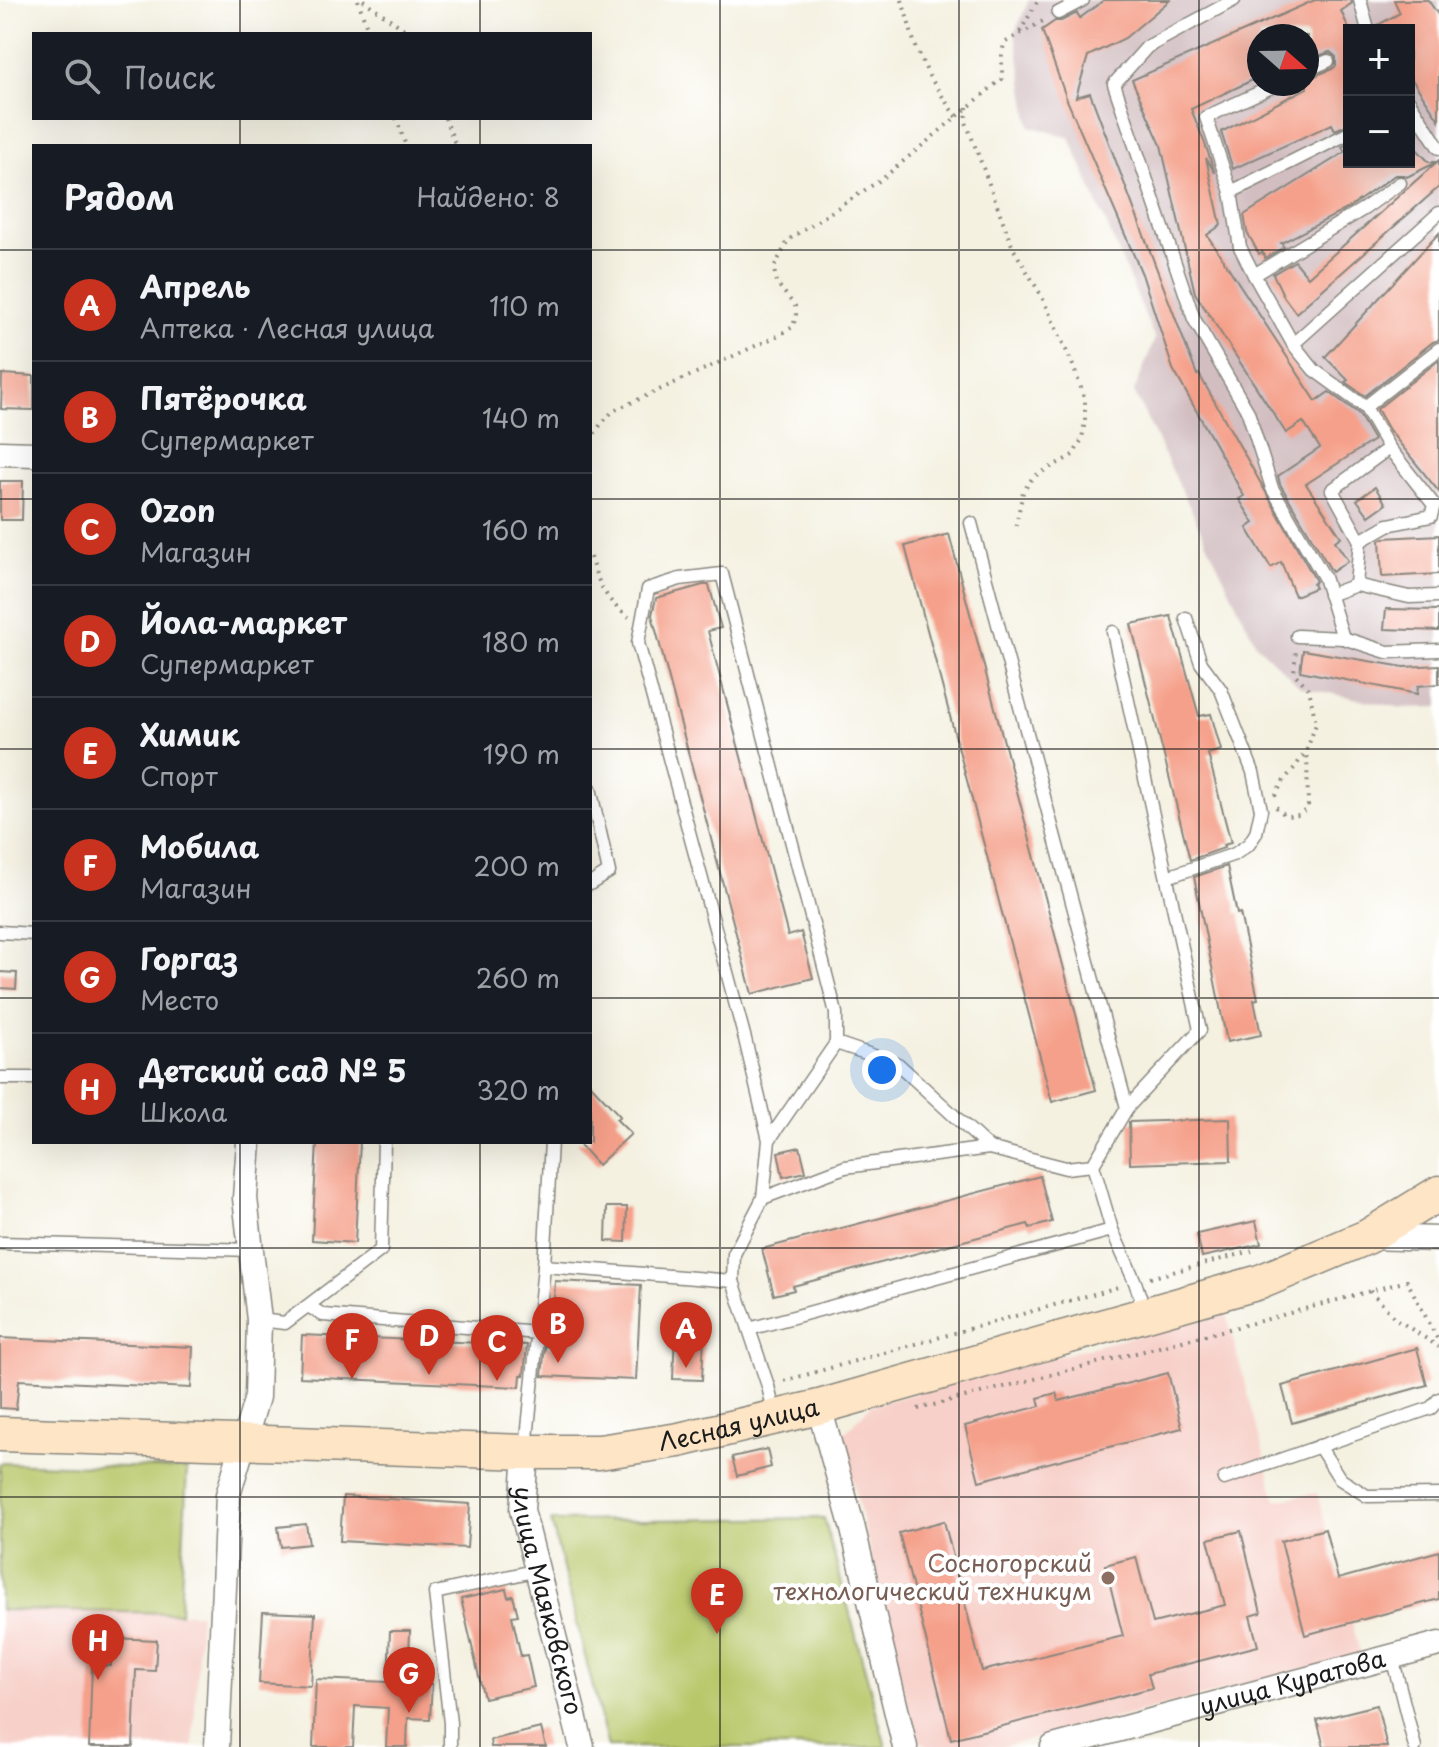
<!DOCTYPE html>
<html lang="ru">
<head>
<meta charset="utf-8">
<style>
  body { margin:0; font-family:"Playpen Sans",sans-serif; background:#242831; color:#f1f3f6 }
  .controls { position:absolute; right:24px; top:24px; display:grid; overflow:hidden; border-radius:0px; box-shadow:0 8px 32px #0002 }
  .controls button { width:72px; height:72px; display:grid; place-items:center; padding:0; border:0; border-bottom:2px solid #363941; background:#171b24; color:#f1f3f6; font:40px sans-serif }
  .compass { position:absolute; left:1247px; top:24px; width:72px; height:72px; border-radius:50%; background:#171b24; box-shadow:0 8px 32px #0002; rotate:110deg }
  .you { position:absolute; left:882px; top:1070px; width:28px; height:28px; margin:-20px; border:6px solid #fff; border-radius:50%; background:#1a73e8; box-shadow:0 0 0 12px #1a73e833 }
  .badge { display:grid; place-items:center; width:52px; height:52px; border-radius:50%; background:#c8321e; color:#fff; font-size:26px; font-weight:700 }
  .pin { position:absolute; translate:-50% -66px; filter:drop-shadow(0 2px 4px #0008) }
  .pin::after { content:''; position:absolute; top:42px; width:28px; height:24px; background:inherit; clip-path:polygon(0 0,100% 0,50% 100%) }
  .list { margin:0; padding:0; list-style:none }
  h2 { display:flex; justify-content:space-between; align-items:center; height:104px; margin:0; padding:0 32px; font-size:34px }
  h2 small { font-size:26px; font-weight:400; color:#9ea1a6 }
  .list li { display:grid; grid-template-columns:52px 1fr auto; gap:24px; align-items:center; box-sizing:border-box; height:112px; padding:0 32px; border-top:2px solid #363941 }
  .list b { display:block; font-size:30px; white-space:nowrap }
  .list p { margin:0; font-size:26px; white-space:nowrap; color:#9ea1a6 }
  .list em { font-size:26px; font-style:normal; color:#9ea1a6 }
  .icon { flex:none; width:44px; height:44px; fill:none; stroke:currentColor; stroke-width:2; stroke-linecap:round; stroke-linejoin:round }
  .map { position:relative; flex:none; width:1439px; height:1747px; overflow:hidden }
  .search { position:absolute; background:#171b24; box-shadow:0 8px 32px #0002; left:32px; top:32px; width:560px; height:88px; display:flex; align-items:center; gap:20px; box-sizing:border-box; padding:0 28px; border-radius:0px; color:#9ea1a6; font-size:30px }
  .panel { position:absolute; background:#171b24; box-shadow:0 8px 32px #0002; left:32px; top:144px; width:560px; height:1000px; border-radius:0px }
  .map>svg:first-child { display:block }
  .built { fill:#f7d0c9 }
  .industrial { fill:#d2bec1; fill-rule:evenodd }
  .green { fill:#b8c769; stroke:#6a7242; stroke-width:2 }
  .building { fill:#f5a08a }
  .lines { fill:none; stroke-linecap:round; stroke-linejoin:round }
  .service-casing { stroke:#88867e; stroke-width:15 }
  .minor-casing { stroke:#88867e; stroke-width:27 }
  .secondary-casing { stroke:#88867e; stroke-width:37 }
  .path { stroke:#88867e; stroke-width:4; stroke-dasharray:2 6; stroke-linecap:butt }
  .service { stroke:#fff; stroke-width:12 }
  .minor { stroke:#fff; stroke-width:24 }
  .secondary { stroke:#fde5c5; stroke-width:34 }
  .grid { fill:none; stroke:#1c1c1c; stroke-width:2; stroke-opacity:0.55 }
  .education-dot { fill:#8d6e63; stroke:#fff; stroke-width:3 }
  .labels { text-anchor:middle; stroke-width:8; stroke-linejoin:round; paint-order:stroke }
  .street-label { font-size:24px; fill:#1c1c1c; stroke:#fff }
  .education-label { font-size:24px; fill:#785e54; stroke:#fff; text-anchor:end }
</style>
</head>
<body>
<div class="map">
<svg width="1439" height="1747" viewBox="0 0 1439 1747">
  <rect width="100%" height="100%" fill="#fff"/>
  <filter id="ink" filterUnits="userSpaceOnUse"><feTurbulence type="fractalNoise" baseFrequency=".0125" numOctaves="2"/><feDisplacementMap in="SourceGraphic" scale="16" xChannelSelector="R" yChannelSelector="G"/><feConvolveMatrix kernelMatrix="1 2 1 2 8 2 1 2 1" color-interpolation-filters="sRGB"/></filter>
  <filter id="wash" filterUnits="userSpaceOnUse"><feTurbulence type="fractalNoise" baseFrequency=".006" numOctaves="4" result="noise"/><feDisplacementMap in="SourceGraphic" scale="32" xChannelSelector="R" yChannelSelector="G"/><feGaussianBlur stdDeviation="1.8" result="paint"/><feColorMatrix in="noise" values="0 0 0 0 0 0 0 0 0 0 0 0 0 0 0 0 0 1.4 0 .05"/><feComposite in="paint" operator="in"/></filter>
  <g filter="url(#wash)">
    <rect width="100%" height="100%" fill="#f4f1e1"/>
    <g class="built">
      <path d="M1226,1312l50,188 41,-7 44,163 -359,91h-73l-14,-10 -73,-301 29,-31z"/>
      <path d="M0,1610l200,3 -7,134h-193z"/>
    </g>
    <path class="industrial" d="M1029,0h410v707l-37,1 -102,-21 -44,-43 -122,-252 21,-53 -85,-201 -40,-12 -15,-94zM1349,30h60v132h-60zM1259,36h48v48h-48z"/>
    <g class="green">
      <path d="M0,1463l187,6 -7,144 -180,-3z"/>
      <path d="M824,1518l62,229h-278l-57,-226z"/>
    </g>
    <g id="blocks">
      <g class="building">
        <path d="M1104,0h66l-45,38 -37,18 -12,41 14,-4 107,282 2,-1 117,207 -3,3 2,4 -20,8 -14,-34 -10,6 -24,-40 7,-5 -15,-24 5,-3 -71,-127 -31,-95 -75,-174 -25,-70 13,-9h6l16,-8 3,5z"/>
        <path d="M1315,0h36l1,3 -11,8 8,18v95l-14,6 -3,-6 -99,45 -12,-37 86,-44v-9l25,-10 4,-3v-9l-6,-5 -23,8v-24h-48v41l-68,32 13,32 11,32 -9,-15 15,67 -14,10 109,166 13,-9 29,21 16,27 -68,44 35,53 -6,4 13,20 -16,11 -52,-88 -2,-8 42,-28 -17,-26 -17,11 -91,-140 -34,-148 -29,-65z"/>
        <path d="M1394,0h34l11,16v104l-30,-45v-45h-32l-1,-4 24,-13z"/>
        <path d="M1409,141l20,21h8l-30,15 -4,-2h-8l-48,34 -66,34 3,4 -19,11 -3,-6 -3,2 -12,-22 -3,-17 101,-63 -3,-5 7,-4v19h60z"/>
        <path d="M1439,160v27l-143,126 -12,-16 -11,-23 22,-13 13,16z"/>
        <path d="M1439,233v107l-6,2 -68,54 -20,-14 3,-2 -23,-23z"/>
        <path d="M1439,360v132l-50,-62 -12,-21z"/>
        <path d="M2,374l32,2v34l-33,-1z"/>
        <path d="M0,481h23l-1,39h-22z"/>
        <path d="M1375,487l11,17 -17,12 -12,-16z"/>
        <path d="M949,534l147,556 -44,12 -147,-556z"/>
        <path d="M1439,535v39l-57,3 -2,-37 4,-2z"/>
        <path d="M703,585h6l12,43 -13,3 80,305 13,-4 12,46 -61,16 -100,-379 4,-17z"/>
        <path d="M1386,609l53,1v21l-55,-2z"/>
        <path d="M1171,616l28,100 12,-2 10,36 -13,4 23,89 -8,2 1,3 -34,12 -59,-236z"/>
        <path d="M1303,650l101,17 35,-2v19l-21,2 -1,8 -117,-23z"/>
        <path d="M1227,866l10,48 3,-1 18,86 -4,1 7,35 -34,7 -33,-165z"/>
        <path d="M0,972l17,1 -1,16 -16,-1z"/>
        <path d="M590,1084l30,32 -4,3 15,15 -33,31 -21,-23h13z"/>
        <path d="M1230,1119l1,42 -101,3 -1,-42z"/>
        <path d="M317,1142h43l-5,101 -43,-3z"/>
        <path d="M800,1147l6,25 -23,5 -5,-25z"/>
        <path d="M1040,1176l12,46 -22,6 -2,-4 -235,62 1,4 -20,5 -12,-46z"/>
        <path d="M607,1207h20l-1,35 -20,-1z"/>
        <path d="M1256,1221l5,23 -59,13 -5,-23z"/>
        <path d="M555,1281l86,4 -5,95 -94,-4 3,-30 7,1z"/>
        <path d="M675,1333l29,2 -2,45 -29,-1z"/>
        <path d="M302,1335l225,10 -3,30h-3l-1,12 -220,-10z"/>
        <path d="M0,1338l193,9 -2,41 -172,-8 -3,29 -16,-1z"/>
        <path d="M1417,1348l10,37 -135,38 -10,-37z"/>
        <path d="M1168,1373l14,55 -203,53 -14,-55 75,-20 -2,-8 18,-5 3,8z"/>
        <path d="M767,1449l4,18 -34,9 -5,-19z"/>
        <path d="M343,1496l127,8 -3,44 -127,-7z"/>
        <path d="M944,1521l38,150 141,-35 -18,-71 31,-8 17,66 72,-18 -17,-66 33,-8 20,82 -11,3 8,30 -110,28 4,14 -201,51 -52,-206z"/>
        <path d="M306,1524l3,20 -28,3 -3,-20z"/>
        <path d="M1325,1529l13,50 101,-28v48l-134,36 -24,-94z"/>
        <path d="M506,1589l2,8 5,-1 5,19 -6,1 9,40 6,-1 7,32 -50,11 -23,-99z"/>
        <path d="M263,1612l52,2 -4,72 -52,-3z"/>
        <path d="M390,1631h20l-2,52 24,1 -2,35 -22,-1 -1,29h-21l2,-39 -33,-2 -2,41h-40l3,-68 72,3z"/>
        <path d="M111,1638l46,2 -2,31 -19,-1 -3,77h-44l3,-82 19,1z"/>
        <path d="M1377,1705l10,42h-63l-7,-27z"/>
        <path d="M541,1728l5,19h-55l-1,-7z"/>
      </g>
    </g>
  </g>
  <g filter="url(#ink)">
    <use href="#blocks" fill-opacity="0" stroke="#88867e" stroke-width="2"/>
    <g class="lines">
      <g class="service-casing">
        <g id="service">
          <path d="M1234,0l-87,47 -33,37 80,235 54,93 24,76 52,89 19,61"/>
          <path d="M1360,0l8,30"/>
          <path d="M1058,13l25,-13"/>
          <path d="M1307,70l21,-9"/>
          <path d="M1278,84l-72,33 25,75 9,55 14,28 39,69 21,26 51,37 24,41 45,57 -3,11 -43,9 -28,16 -4,44"/>
          <path d="M1409,101l30,47"/>
          <path d="M1231,192l118,-59"/>
          <path d="M1254,275l111,-67 35,-25"/>
          <path d="M1293,344l146,-131"/>
          <path d="M1365,407l74,-58"/>
          <path d="M971,523l156,585 -34,57 19,65 23,52 10,30"/>
          <path d="M1360,541l-28,-51 57,-42"/>
          <path d="M1329,595l27,-10 53,12 30,-1"/>
          <path d="M1113,632l87,398 -73,78"/>
          <path d="M1297,636l46,2 44,14 52,-2"/>
          <path d="M590,788l19,84 -19,12"/>
          <path d="M1167,877l68,-23 14,-10 7,-11 5,-23 -8,-38 -32,-82 -20,-27 -15,-45"/>
          <path d="M0,932l34,2"/>
          <path d="M836,1043l62,21 91,84"/>
          <path d="M0,1078h34"/>
          <path d="M769,1140l-24,-101 -107,-396 10,-54 32,-10 42,-5 114,439v30l-67,97 -6,58 -29,56 -1,27 35,105 7,31"/>
          <path d="M763,1198l82,-31 144,-19 77,20 27,-3"/>
          <path d="M0,1243l252,7"/>
          <path d="M544,1266l189,15"/>
          <path d="M308,1306l15,9 215,18"/>
          <path d="M259,1320l26,3 96,-73 3,-108"/>
          <path d="M749,1329l363,-99"/>
          <path d="M1319,1446l21,33 27,17 72,-1"/>
          <path d="M526,1449l18,-183 7,-124"/>
          <path d="M1224,1479l207,-71 8,-9"/>
          <path d="M1392,1657l23,90"/>
          <path d="M450,1747v-24l-15,-130 103,-23"/>
        </g>
      </g>
      <g class="minor-casing">
        <g id="minor">
          <path d="M0,453l34,1"/>
          <path d="M1367,1237l72,2"/>
          <path d="M819,1407l33,118 53,222"/>
          <path id="s1" d="M526,1452l-4,58 60,237"/>
          <path d="M217,1747l11,-252 29,-98 2,-77 -14,-122 4,-56"/>
          <path id="s2" d="M1053,1747l386,-103"/>
        </g>
      </g>
      <g class="secondary-casing">
        <g id="secondary">
          <path id="s3" d="M0,1434l526,18h73l80,-12 140,-33 441,-125 107,-45 72,-44"/>
        </g>
      </g>
      <g class="path">
        <path d="M358,0l11,34"/>
        <path d="M363,0l48,34"/>
        <path d="M902,0l13,45 14,31 27,41"/>
        <path d="M1020,32l18,-32"/>
        <path d="M967,107l-1,15 47,126 28,47 31,68 13,36v21l-3,19 -9,16 -40,22 -10,15 -8,37"/>
        <path d="M396,118l10,28"/>
        <path d="M445,118l11,28"/>
        <path d="M590,440l11,-16 12,-13 162,-74 18,-10 3,-12 -1,-9 -19,-24 -2,-14 14,-28 94,-61 120,-100v-24l2,-12 41,-23"/>
        <path d="M590,557c8,25 16,45 39,60"/>
        <path d="M1275,796l9,-16 12,-14 11,-17 9,-25 -7,-35 -15,-16 2,-23"/>
        <path d="M1276,807l10,9 13,-1 9,-6 -1,-58"/>
        <path d="M1150,1278l102,-27"/>
        <path d="M1370,1291l26,28 43,28"/>
        <path d="M784,1381l338,-95"/>
        <path d="M918,1409l350,-90 139,-38 32,61"/>
      </g>
      <use href="#service" class="service"/>
      <use href="#minor" class="minor"/>
      <use href="#secondary" class="secondary"/>
    </g>
  </g>
  <path class="grid" d="M240,0v34M480,0v34M720,0v1747M959,0v1747M1199,0v1747M240,118v28M480,118v28M0,250h34M590,250h849M0,499h34M590,499h849M0,749h34M590,749h849M0,998h34M590,998h849M240,1142v605M480,1142v605M0,1248h1439M0,1497h1439"/>
  <circle class="education-dot" cx="1108" cy="1578" r="8"/>
  <g class="labels">
    <g class="street-label">
      <text dy="8" stroke="none"><textPath href="#s3" startOffset="742">Лесная улица</textPath></text>
      <text dy="8" stroke="none"><textPath href="#s1" startOffset="152">улица Маяковского</textPath></text>
      <text dy="8" stroke="none"><textPath href="#s2" startOffset="248">улица Куратова</textPath></text>
    </g>
    <g class="education-label">
      <text x="1092" y="1572">Сосногорский<tspan x="1092" dy="28">технологический техникум</tspan></text>
    </g>
  </g>
</svg>
<div class="controls">
<button>+</button>
<button>−</button>
</div>
<svg class="compass" viewBox="-18 -18 36 36"><path d="M0-13l5 13h-10z" fill="#e53935"/><path d="M0 13l5-13h-10z" fill="#9ea1a6"/></svg>
<div class="you"></div>
<div class="pin badge" style="left:686px;top:1368px">A</div>
<div class="pin badge" style="left:558px;top:1363px">B</div>
<div class="pin badge" style="left:497px;top:1381px">C</div>
<div class="pin badge" style="left:429px;top:1375px">D</div>
<div class="pin badge" style="left:717px;top:1634px">E</div>
<div class="pin badge" style="left:352px;top:1379px">F</div>
<div class="pin badge" style="left:409px;top:1713px">G</div>
<div class="pin badge" style="left:98px;top:1680px">H</div>
<div class="search"><svg class="icon" aria-label="search" viewBox="0 0 24 24"><circle cx="10" cy="10" r="6"/><path d="M15 15l6 6"/></svg>Поиск</div>
<section class="panel">
<h2>Рядом<small>Найдено: 8</small></h2>
<ul class="list">
<li><span class="badge">A</span><div><b>Апрель</b><p>Аптека · Лесная улица</p></div><em>110 m</em></li>
<li><span class="badge">B</span><div><b>Пятёрочка</b><p>Супермаркет</p></div><em>140 m</em></li>
<li><span class="badge">C</span><div><b>Ozon</b><p>Магазин</p></div><em>160 m</em></li>
<li><span class="badge">D</span><div><b>Йола-маркет</b><p>Супермаркет</p></div><em>180 m</em></li>
<li><span class="badge">E</span><div><b>Химик</b><p>Спорт</p></div><em>190 m</em></li>
<li><span class="badge">F</span><div><b>Мобила</b><p>Магазин</p></div><em>200 m</em></li>
<li><span class="badge">G</span><div><b>Горгаз</b><p>Место</p></div><em>260 m</em></li>
<li><span class="badge">H</span><div><b>Детский сад № 5</b><p>Школа</p></div><em>320 m</em></li>
</ul>
</section>
</div>
</body>
</html>
